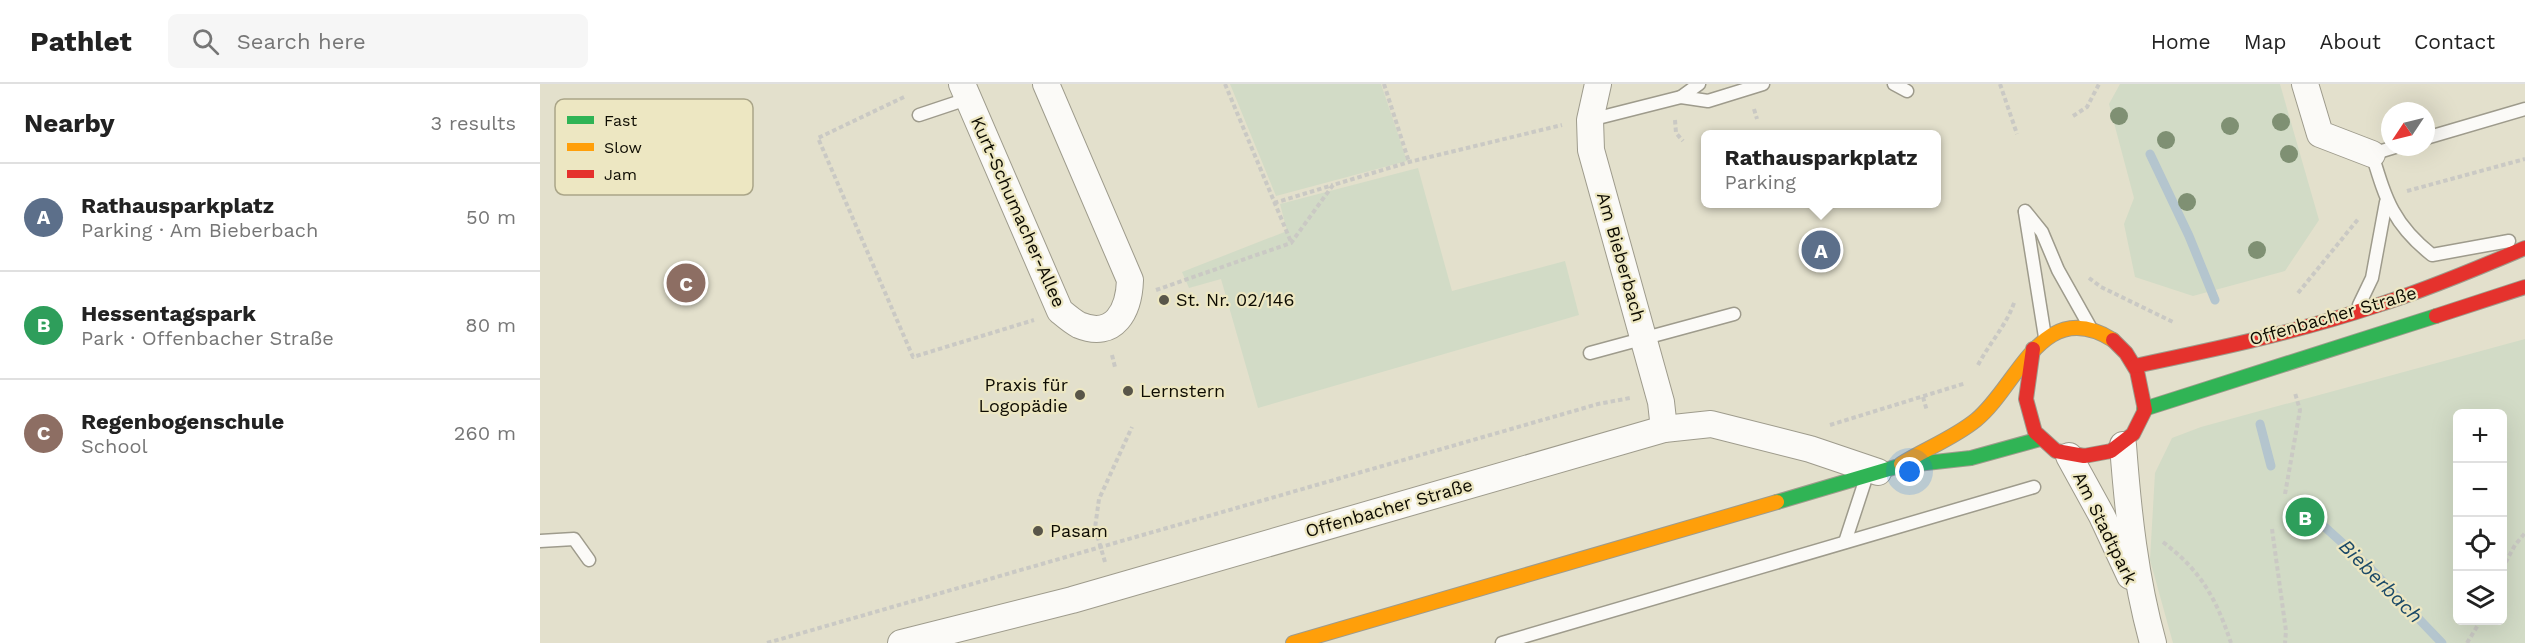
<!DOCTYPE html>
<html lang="en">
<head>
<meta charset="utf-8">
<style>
  body { margin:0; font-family:"Work Sans",sans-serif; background:#f6f6f6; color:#222 }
  .controls { position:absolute; right:18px; bottom:18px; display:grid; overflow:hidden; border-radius:9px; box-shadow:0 6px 24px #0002 }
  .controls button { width:54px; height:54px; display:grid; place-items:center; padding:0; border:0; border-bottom:2px solid #e0e0e0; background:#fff; color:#222; font:30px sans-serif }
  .compass { position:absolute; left:1841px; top:18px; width:54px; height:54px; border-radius:50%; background:#fff; box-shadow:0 6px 24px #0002; rotate:235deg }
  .you { position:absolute; left:1370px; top:388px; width:21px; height:21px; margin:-15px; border:4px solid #fff; border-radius:50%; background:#1a73e8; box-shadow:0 0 0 9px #1a73e833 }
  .badge { display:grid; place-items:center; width:39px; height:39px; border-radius:50%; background:#595649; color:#fff; font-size:20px; font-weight:700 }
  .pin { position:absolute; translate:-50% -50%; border:3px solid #fff; box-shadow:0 2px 6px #0006 }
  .popup { position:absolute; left:1161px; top:46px; width:240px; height:78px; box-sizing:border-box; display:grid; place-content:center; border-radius:9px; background:#fff; filter:drop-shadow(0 2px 4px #0005); font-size:20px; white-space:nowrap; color:#767676 }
  .popup b { font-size:22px; color:#222 }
  .popup::after { content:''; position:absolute; left:50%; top:100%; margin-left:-12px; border:12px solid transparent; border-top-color:#fff }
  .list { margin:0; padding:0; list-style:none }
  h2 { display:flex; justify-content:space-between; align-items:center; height:78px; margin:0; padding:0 24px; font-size:26px }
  h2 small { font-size:20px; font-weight:400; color:#767676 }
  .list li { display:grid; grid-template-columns:39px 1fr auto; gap:18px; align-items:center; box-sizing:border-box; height:108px; padding:0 24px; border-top:2px solid #e0e0e0 }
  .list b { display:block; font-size:22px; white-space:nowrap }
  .list p { margin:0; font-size:20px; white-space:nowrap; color:#767676 }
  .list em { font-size:20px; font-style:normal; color:#767676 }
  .icon { flex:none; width:33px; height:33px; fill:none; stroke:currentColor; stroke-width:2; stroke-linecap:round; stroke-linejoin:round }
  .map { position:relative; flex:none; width:1985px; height:559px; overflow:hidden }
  header { display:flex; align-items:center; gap:36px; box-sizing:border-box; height:84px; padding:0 30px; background:#fff; border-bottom:2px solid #e0e0e0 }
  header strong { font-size:28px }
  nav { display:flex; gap:33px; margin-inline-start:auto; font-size:21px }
  .search { width:420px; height:54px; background:#f6f6f6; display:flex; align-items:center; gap:15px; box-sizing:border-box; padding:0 21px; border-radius:9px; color:#767676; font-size:22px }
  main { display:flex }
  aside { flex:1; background:#fff }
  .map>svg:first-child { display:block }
  .green { fill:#d2dbc6; fill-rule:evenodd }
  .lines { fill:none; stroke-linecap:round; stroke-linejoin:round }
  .stream { stroke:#b4c5ce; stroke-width:9 }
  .lane-casing { stroke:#9e9b8c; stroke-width:15 }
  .street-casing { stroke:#9e9b8c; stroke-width:28 }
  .fast-casing { stroke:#9e9b8c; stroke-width:16 }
  .slow-casing { stroke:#9e9b8c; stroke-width:16 }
  .jam-casing { stroke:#9e9b8c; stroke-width:16 }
  .path { stroke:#cac9c4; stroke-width:4; stroke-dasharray:4.5 3; stroke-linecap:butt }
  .lane { stroke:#fbfaf7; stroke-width:12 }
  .street { stroke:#fbfaf7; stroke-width:26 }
  .fast { stroke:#30b455; stroke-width:14 }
  .slow { stroke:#ff9f0a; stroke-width:14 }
  .jam { stroke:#e5322d; stroke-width:14 }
  .tree { fill:#7f9073 }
  .poi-dot { fill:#595649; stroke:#ede7c2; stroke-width:2 }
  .labels { text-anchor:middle; stroke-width:4.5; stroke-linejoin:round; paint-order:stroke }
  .street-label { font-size:18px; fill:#0e0c02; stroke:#ede7c2 }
  .poi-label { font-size:18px; fill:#0e0c02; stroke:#ede7c2; text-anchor:start }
  .water-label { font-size:20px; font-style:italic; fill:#1c4a68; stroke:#ede7c2 }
  .key { fill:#ede7c2; stroke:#aaa588; stroke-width:1.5 }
  .key-label { font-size:16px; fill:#0e0c02 }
</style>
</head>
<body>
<header>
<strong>Pathlet</strong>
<div class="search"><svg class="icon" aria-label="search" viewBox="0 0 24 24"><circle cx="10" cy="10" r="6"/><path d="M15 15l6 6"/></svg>Search here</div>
<nav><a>Home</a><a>Map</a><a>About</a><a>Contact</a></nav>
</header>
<main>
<aside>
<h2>Nearby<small>3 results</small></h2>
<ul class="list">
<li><span class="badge" style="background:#5c6f8a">A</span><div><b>Rathausparkplatz</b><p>Parking · Am Bieberbach</p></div><em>50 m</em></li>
<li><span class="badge" style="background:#2e9e5b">B</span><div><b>Hessentagspark</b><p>Park · Offenbacher Straße</p></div><em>80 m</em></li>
<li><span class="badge" style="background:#8d6e63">C</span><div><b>Regenbogenschule</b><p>School</p></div><em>260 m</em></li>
</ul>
</aside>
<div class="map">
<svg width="1985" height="559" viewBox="0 0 1985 559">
  <rect width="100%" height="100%" fill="#e3e0cc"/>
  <g class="green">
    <path d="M690,0h151l26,77 -131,35z"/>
    <path d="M1580,0h160l39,136 -34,51 -92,25 -58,-19 -11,-53 10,-26 -25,-94z"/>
    <path d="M878,84l34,123 113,-30 14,54 -321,93 -37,-129 -32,9 -7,-16 105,-41 -7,-27z"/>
    <path d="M1985,255v304h-352l-23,-83 5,-87 17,-35 29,-11zM1918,330h44v206h-44z"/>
  </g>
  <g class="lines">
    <g class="stream">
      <path d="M1610,70l39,82 26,64"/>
      <path d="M1720,340l11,42"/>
      <path d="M1777,436l52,47 73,76"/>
    </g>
    <g class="lane-casing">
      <g id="lane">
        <path d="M1354,0l13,7"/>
        <path d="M1141,13l18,-13"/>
        <path d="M379,31l48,-16"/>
        <path d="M1050,36l91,-23 27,4 55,-17"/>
        <path d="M1886,54l99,-29"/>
        <path d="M1855,63l-23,7c14,46 21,70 60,101l77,-14"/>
        <path d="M1485,127l17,21 16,38 32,57"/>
        <path d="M1485,128l20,125"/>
        <path d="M1819,221l13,-27 14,-76"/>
        <path d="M1050,269l144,-39"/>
        <path d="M0,457l34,-2 15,21"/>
        <path d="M1305,458l20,-61"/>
        <path d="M962,559l532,-156"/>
      </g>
    </g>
    <g class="street-casing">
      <g id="street">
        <path d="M422,0l98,227c6,5 13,11 19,14 36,15 50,-15 51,-45l-84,-196"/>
        <path d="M1058,0l-8,36 1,30 70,252 3,27"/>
        <path d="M1765,0l15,50 52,20"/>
        <path d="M1583,361c5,67 12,133 30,198"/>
        <path d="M1529,372l33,60 28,60"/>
        <path d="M361,559l171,-43 592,-171 47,-5 99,25 68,23"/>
      </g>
    </g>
    <g class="fast-casing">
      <g id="fast">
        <path d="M1604,325l292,-93"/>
        <path d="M1237,418l122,-36 72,-8 69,-19"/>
      </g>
    </g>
    <g class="slow-casing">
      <g id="slow">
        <path d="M1361,380c24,-15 53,-26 75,-44 42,-34 66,-125 137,-80"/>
        <path d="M753,559l484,-141"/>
      </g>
    </g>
    <g class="jam-casing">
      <g id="jam">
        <path d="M1896,232l89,-29"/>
        <path d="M1493,265l-7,50 9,33 21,19 28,5 27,-5 22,-17 12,-24 -8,-39 -11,-18 -13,-13"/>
        <path d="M1595,282c81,-17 162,-34 240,-60 51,-16 101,-37 150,-58"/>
      </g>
    </g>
    <g class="path">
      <path d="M685,0l66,158"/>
      <path d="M844,0l25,78"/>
      <path d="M1460,0l17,50"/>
      <path d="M364,13l-86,41 95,219 121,-37"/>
      <path d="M1214,25l3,10"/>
      <path d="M1533,32l14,-9 12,-23"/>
      <path d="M1135,36l1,13 7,8"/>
      <path d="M1867,107l118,-32"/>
      <path d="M734,119l59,-18"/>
      <path d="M1549,194l12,9 74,36"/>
      <path d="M616,206l135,-47 42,-58 76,-23 153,-37"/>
      <path d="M1758,209l61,-75"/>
      <path d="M572,271l3,12"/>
      <path d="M1438,281c12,-23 29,-40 37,-65"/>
      <path d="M1383,313l4,14"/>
      <path d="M1290,341l136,-42"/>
      <path d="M1745,410l15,-84 -5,-17"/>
      <path d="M1732,445l14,102 -1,12"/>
      <path d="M1623,458c38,29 53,56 68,101"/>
      <path d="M565,478l-10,-34 4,-29 33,-72"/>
      <path d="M1962,485l13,-24 10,-12"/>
      <path d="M227,559l831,-239 32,-6"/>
      <path d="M1927,559l14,-23"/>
    </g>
    <use href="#lane" class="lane"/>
    <use href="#street" class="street"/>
    <use href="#fast" class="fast"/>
    <use href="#slow" class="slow"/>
    <use href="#jam" class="jam"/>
  </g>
  <g class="tree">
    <circle cx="1579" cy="32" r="9"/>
    <circle cx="1741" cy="38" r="9"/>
    <circle cx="1690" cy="42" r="9"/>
    <circle cx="1626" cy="56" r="9"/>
    <circle cx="1749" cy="70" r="9"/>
    <circle cx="1647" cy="118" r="9"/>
    <circle cx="1717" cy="166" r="9"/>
  </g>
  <g class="poi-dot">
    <circle cx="624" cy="216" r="6"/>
    <circle cx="588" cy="307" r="6"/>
    <circle cx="540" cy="311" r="6"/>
    <circle cx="498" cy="447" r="6"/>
  </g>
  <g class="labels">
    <g class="street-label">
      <text transform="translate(478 128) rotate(66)" y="6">Kurt-Schumacher-Allee</text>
      <text transform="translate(1081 173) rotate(74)" y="6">Am Bieberbach</text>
      <text transform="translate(1793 232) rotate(-16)" y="6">Offenbacher Straße</text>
      <text transform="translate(849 424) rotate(-16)" y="6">Offenbacher Straße</text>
      <text transform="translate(1565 444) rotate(64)" y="6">Am Stadtpark</text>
    </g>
    <g class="poi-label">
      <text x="636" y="222">St. Nr. 02/146</text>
      <text x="528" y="307" text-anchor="end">Praxis für<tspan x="528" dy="21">Logopädie</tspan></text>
      <text x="600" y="313">Lernstern</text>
      <text x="510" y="453">Pasam</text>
    </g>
    <g class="water-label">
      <text transform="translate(1841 497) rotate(45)" y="7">Bieberbach</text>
    </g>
  </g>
  <rect x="15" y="15" width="198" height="96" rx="9" class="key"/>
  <rect x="27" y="32" width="27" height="8" fill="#30b455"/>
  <rect x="27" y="59" width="27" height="8" fill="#ff9f0a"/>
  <rect x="27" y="86" width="27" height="8" fill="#e5322d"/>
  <g class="key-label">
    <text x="64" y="42">Fast</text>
    <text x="64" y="69">Slow</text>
    <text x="64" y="96">Jam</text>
  </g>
</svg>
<div class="controls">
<button>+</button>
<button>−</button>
<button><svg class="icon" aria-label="locate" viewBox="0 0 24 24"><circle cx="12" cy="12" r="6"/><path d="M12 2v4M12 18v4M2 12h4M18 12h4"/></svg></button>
<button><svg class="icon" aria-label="layers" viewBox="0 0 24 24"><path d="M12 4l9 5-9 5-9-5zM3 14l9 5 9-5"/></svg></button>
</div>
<svg class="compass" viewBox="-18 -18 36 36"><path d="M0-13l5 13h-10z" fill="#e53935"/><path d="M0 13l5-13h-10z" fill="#767676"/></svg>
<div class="you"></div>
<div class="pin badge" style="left:1281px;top:166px;background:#5c6f8a">A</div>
<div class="popup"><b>Rathausparkplatz</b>Parking</div>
<div class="pin badge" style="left:1765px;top:433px;background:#2e9e5b">B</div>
<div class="pin badge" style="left:146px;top:199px;background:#8d6e63">C</div>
</div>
</main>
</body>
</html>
